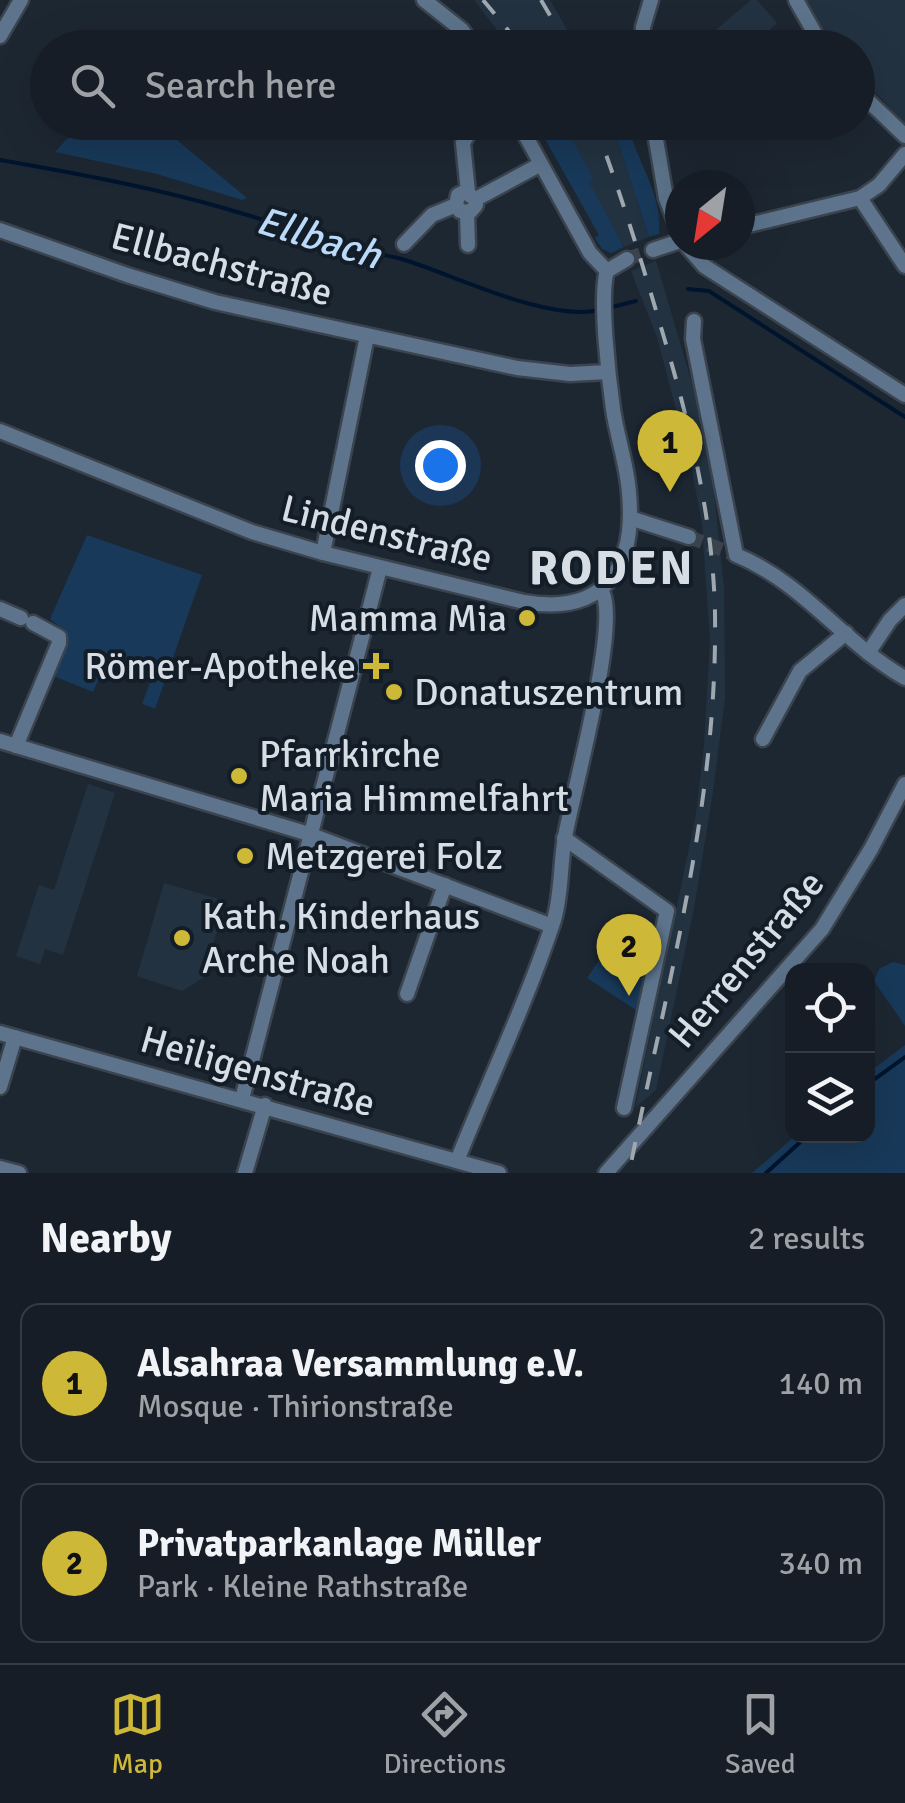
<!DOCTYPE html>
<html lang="en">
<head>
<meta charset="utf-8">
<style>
  body { margin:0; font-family:Signika,sans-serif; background:#1f262e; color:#f1f3f6 }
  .controls { position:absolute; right:30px; bottom:30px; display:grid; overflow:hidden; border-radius:20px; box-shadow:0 10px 40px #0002 }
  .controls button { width:90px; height:90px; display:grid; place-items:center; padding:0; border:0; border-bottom:2px solid #353b43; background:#161d26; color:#f1f3f6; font:50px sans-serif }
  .compass { position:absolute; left:665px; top:170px; width:90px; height:90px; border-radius:50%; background:#161d26; box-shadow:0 10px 40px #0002; rotate:210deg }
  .you { position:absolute; left:440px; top:465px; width:35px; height:35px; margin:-25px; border:8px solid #fff; border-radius:50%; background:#1a73e8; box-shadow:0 0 0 15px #1a73e833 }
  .badge { display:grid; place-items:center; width:65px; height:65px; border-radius:50%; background:#ceb837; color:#111; font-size:32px; font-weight:700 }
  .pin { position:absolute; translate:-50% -82px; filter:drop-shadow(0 2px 5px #0008) }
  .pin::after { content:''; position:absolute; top:52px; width:35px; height:30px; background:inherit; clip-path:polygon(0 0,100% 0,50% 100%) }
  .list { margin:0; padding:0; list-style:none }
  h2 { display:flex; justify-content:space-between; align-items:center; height:130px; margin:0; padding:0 40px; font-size:42px }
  h2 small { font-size:32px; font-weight:400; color:#9ea2a7 }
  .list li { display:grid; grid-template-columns:65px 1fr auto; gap:30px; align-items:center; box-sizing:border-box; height:160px; margin:0 20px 20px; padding:0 20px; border:2px solid #353b43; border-radius:20px }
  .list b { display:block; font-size:38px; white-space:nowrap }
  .list p { margin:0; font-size:32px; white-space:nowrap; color:#9ea2a7 }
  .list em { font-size:32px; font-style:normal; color:#9ea2a7 }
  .icon { flex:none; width:55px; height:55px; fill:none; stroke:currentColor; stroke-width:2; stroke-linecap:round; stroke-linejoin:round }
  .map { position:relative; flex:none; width:905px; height:1173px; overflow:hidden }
  .search { position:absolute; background:#161d26; box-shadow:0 10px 40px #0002; left:30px; right:30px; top:30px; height:110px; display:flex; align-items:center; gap:25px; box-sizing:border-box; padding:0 35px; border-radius:55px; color:#9ea2a7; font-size:38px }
  .sheet { height:490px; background:#161d26 }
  nav { display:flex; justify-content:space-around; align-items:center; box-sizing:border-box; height:140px; border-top:2px solid #353b43; background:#161d26; font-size:28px; color:#9ea2a7 }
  nav a { display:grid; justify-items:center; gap:5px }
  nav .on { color:#ceb837 }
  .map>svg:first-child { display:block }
  .built { fill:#233241 }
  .green { fill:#183959 }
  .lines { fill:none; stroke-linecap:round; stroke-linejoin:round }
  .stream { stroke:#00142e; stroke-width:4 }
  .minor-tunnel { stroke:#39424d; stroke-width:14; stroke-dasharray:14 7; stroke-linecap:butt }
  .minor-casing { stroke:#3b444e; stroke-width:19 }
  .minor { stroke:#5d748c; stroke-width:14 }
  .rail { stroke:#9fa7af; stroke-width:4; stroke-dasharray:18 18; stroke-linecap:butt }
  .poi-dot { fill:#ceb837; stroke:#131d28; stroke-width:4 }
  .labels { text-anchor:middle; stroke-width:8; stroke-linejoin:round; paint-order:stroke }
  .street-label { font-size:38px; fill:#d6dde4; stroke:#131d28 }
  .poi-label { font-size:38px; fill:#d6dde4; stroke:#131d28; text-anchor:start }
  .water-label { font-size:40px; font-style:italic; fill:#bbd9f8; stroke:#131d28 }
  .district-label { font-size:48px; font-weight:bold; letter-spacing:2.5px; fill:#d6dde4; stroke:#131d28 }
</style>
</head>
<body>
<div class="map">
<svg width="905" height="1173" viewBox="0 0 905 1173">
  <rect width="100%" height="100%" fill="#1d2732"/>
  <g class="built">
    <path d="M474,0h76l27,47h-67z"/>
    <path d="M751,0h6l20,23 -25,24h-56z"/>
    <path d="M806,0h99v124l-47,-50v-26l-25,-1 -29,-45z"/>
    <path d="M563,123h49l37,114 -25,10 -36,-66 5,-2z"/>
    <path d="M656,261l37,126 21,105 10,95 1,110 -12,95 -19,116 -38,182 -21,18 61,-294 8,-69 6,-104 -8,-117 -11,-58 -34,-129 -26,-66z"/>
    <path d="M88,784l27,9 -52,162 -18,-6 -5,15 -24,-8 23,-71 15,5z"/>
    <path d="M164,883l62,18 -23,77 -21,13 -45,-15z"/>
  </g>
  <g class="green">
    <path d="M96,122l66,1 10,13 75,62 -5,2 -85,-26 -102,-22 11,-12z"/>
    <path d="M536,123h27l30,55 -4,4 35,65 -13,6 -9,-4 -7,-11 4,-3z"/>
    <path d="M612,123h16c7,38 35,69 31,111l-10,3z"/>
    <path d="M87,535l115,40 -47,134 -13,-5 9,-24 -45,-17 -13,29 -42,-17 15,-43 -16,-13z"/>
    <path d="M616,956l30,25 -7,31 -52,-34 13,-19 10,6z"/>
    <path d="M893,962l12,3v61l-31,-45 5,-12z"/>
    <path d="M905,1045v128h-153l43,-37h73v-63z"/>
  </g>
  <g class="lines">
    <g class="stream">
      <path d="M0,160c68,12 135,24 202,42 52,14 103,31 154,47 17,5 35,6 52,12 50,16 141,61 191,49"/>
      <path d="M688,289l21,2 196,126"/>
      <path d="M608,308l28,-7"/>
      <path d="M868,1084l37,-27"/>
      <path d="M766,1173l41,-37"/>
    </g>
    <g class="minor-tunnel">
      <path d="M627,259l26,-9"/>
      <path d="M689,537l47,18"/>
    </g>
    <g class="minor-casing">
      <g id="minor">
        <path d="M424,0l38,30 13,18"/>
        <path d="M796,0l27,48"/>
        <path d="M0,36l21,-36"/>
        <path d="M642,48l1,-21 8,-27"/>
        <path d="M858,91l47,45"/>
        <path d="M518,122l72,131 17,18"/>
        <path d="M653,122l13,76 14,37"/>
        <path d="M468,192l-5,-49 12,-21"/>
        <path d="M860,198l45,68"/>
        <path d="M476,199l-12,-7 -6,3 -2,10 4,6 10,1 6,-7v-6l65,-35"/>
        <path d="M467,213l1,32"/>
        <path d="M740,227l120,-29 19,-13 26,-31"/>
        <path d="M0,230l127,45 88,27 302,66 53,6 38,-2"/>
        <path d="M404,244l28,-29 24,-10"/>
        <path d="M686,245l18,21 201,129"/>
        <path d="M653,250l27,-9"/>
        <path d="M694,321l-1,18 43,216c67,27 107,88 169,123"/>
        <path d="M0,431l252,101 71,21 201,49c80,14 112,-34 105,-109 -2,-29 -12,-56 -16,-84 -4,-28 -14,-114 -6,-138l20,-12"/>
        <path d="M630,518l59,19"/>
        <path d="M323,553l44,-217"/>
        <path d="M0,609l21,9"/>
        <path d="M868,653l22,-33 15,-15"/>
        <path d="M763,739l37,-68 46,-38"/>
        <path d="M0,741l309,93 243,92"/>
        <path d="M16,746l43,-103v-6l-26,-14"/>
        <path d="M564,838l103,73 -43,197"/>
        <path d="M407,994l38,-109"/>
        <path d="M0,1033l499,140"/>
        <path d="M0,1087l15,-50"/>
        <path d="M242,1099l138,-531"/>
        <path d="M457,1161c32,-80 70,-160 97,-241 8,-28 6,-56 11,-83 7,-42 57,-219 36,-247"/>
        <path d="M0,1168l19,5"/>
        <path d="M245,1173l20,-68"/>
        <path d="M606,1173l216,-244 49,-80 34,-65"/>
      </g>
    </g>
    <use href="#minor" class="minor"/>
    <g class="rail">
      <path d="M483,0l40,48"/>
      <path d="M541,0l28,48"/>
      <path d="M594,122c25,66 46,134 66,202 28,93 53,191 55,289 3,190 -49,376 -86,560"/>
    </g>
  </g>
  <g class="poi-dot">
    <circle cx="527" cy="618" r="10"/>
    <path d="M371 651h10v10h10v10h-10v10h-10v-10h-10v-10h10z"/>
    <circle cx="394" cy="692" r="10"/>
    <circle cx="239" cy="776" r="10"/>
    <circle cx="245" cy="856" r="10"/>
    <circle cx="182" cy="938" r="10"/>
  </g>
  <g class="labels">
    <g class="street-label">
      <text transform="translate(222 264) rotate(15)" y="13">Ellbachstraße</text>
      <text transform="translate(387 533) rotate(14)" y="13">Lindenstraße</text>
      <text transform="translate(746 959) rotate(-50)" y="13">Herrenstraße</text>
      <text transform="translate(258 1071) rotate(16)" y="13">Heiligenstraße</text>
    </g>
    <g class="poi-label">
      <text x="507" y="631" text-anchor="end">Mamma Mia</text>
      <text x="356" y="679" text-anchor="end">Römer-Apotheke</text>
      <text x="414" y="705">Donatuszentrum</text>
      <text x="259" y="767">Pfarrkirche<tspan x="259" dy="44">Maria Himmelfahrt</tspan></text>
      <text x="265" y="869">Metzgerei Folz</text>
      <text x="202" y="929">Kath. Kinderhaus<tspan x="202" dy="44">Arche Noah</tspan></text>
    </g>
    <g class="water-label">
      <text transform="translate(319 237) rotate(17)" y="14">Ellbach</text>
    </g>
    <g class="district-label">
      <text x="612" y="584">RODEN</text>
    </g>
  </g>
</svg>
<div class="controls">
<button><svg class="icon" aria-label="locate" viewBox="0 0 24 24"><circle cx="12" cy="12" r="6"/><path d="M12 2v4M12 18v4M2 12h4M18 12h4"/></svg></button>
<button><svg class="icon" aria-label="layers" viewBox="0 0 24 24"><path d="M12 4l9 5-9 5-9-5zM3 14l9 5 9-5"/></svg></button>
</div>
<svg class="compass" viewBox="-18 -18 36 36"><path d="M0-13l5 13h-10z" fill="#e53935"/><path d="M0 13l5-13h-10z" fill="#9ea2a7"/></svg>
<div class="you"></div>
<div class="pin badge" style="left:670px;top:492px">1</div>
<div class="pin badge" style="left:629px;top:996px">2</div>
<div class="search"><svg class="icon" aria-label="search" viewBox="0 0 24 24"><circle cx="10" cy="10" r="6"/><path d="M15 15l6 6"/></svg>Search here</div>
</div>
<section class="sheet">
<h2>Nearby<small>2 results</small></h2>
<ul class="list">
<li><span class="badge">1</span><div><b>Alsahraa Versammlung e.V.</b><p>Mosque · Thirionstraße</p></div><em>140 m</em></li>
<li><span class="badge">2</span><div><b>Privatparkanlage Müller</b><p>Park · Kleine Rathstraße</p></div><em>340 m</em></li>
</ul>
</section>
<nav>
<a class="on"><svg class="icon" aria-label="map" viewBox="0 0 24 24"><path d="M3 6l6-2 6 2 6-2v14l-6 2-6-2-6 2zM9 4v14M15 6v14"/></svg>Map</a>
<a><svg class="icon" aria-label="directions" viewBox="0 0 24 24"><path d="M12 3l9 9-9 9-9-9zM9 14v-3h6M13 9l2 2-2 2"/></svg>Directions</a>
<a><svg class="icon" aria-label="saved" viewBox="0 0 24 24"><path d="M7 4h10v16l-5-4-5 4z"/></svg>Saved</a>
</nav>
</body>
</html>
